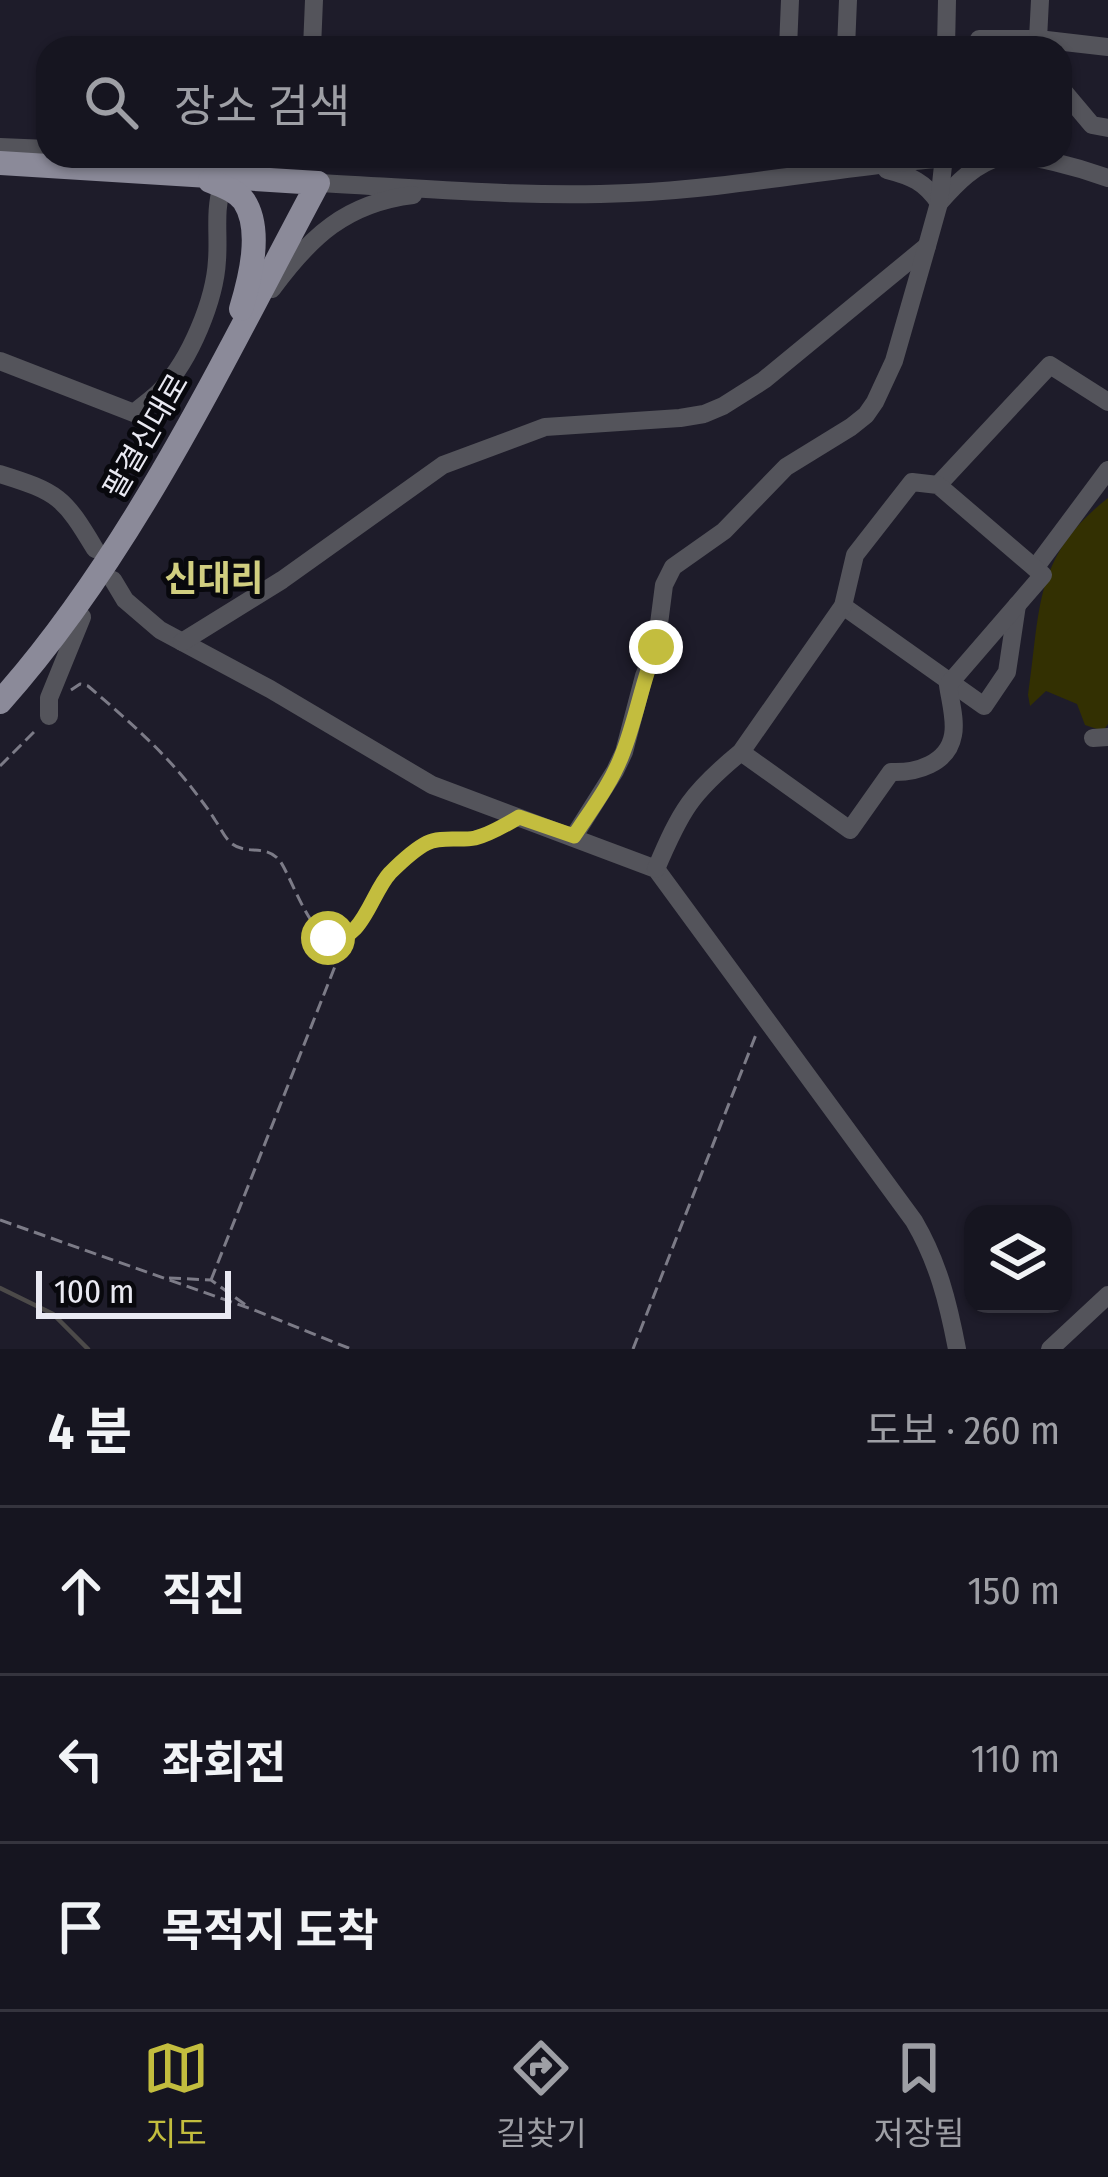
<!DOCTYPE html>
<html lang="ko">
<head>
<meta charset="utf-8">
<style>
  body { margin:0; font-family:"Fira Sans Condensed","Noto Sans KR",sans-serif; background:#1f1e29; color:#f1f3f6 }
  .controls { position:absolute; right:36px; bottom:36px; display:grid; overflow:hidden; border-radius:24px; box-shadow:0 3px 9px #0004 }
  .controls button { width:108px; height:108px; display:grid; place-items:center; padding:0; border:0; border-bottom:3px solid #35343e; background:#161520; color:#f1f3f6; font:60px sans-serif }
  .scale { position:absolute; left:36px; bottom:30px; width:195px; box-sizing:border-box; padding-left:12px; border:6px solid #e9e9f2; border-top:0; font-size:33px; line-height:42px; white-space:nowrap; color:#e9e9f2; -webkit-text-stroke:9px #08080d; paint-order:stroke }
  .stop { position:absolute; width:36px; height:36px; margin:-27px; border:9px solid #c3bd3e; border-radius:50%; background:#fff }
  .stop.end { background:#c3bd3e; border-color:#fff; box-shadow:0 3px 12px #0008 }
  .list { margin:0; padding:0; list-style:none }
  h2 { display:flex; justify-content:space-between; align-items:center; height:156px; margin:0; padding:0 48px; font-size:51px }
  h2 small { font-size:39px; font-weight:400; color:#9e9fa5 }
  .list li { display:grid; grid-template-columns:78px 1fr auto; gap:36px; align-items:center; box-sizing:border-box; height:168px; padding:0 48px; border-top:3px solid #35343e }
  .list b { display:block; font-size:45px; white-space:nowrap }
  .list em { font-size:39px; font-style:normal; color:#9e9fa5 }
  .icon { flex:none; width:66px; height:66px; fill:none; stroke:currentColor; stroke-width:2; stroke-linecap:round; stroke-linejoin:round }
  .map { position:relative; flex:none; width:1108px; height:1349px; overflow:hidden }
  .search { position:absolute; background:#161520; box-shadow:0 3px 9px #0004; left:36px; right:36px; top:36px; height:132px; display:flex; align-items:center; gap:30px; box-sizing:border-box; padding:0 42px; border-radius:36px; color:#9e9fa5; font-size:45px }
  .sheet { height:660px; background:#161520 }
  nav { display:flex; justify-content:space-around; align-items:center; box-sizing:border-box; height:168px; border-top:3px solid #35343e; background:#161520; font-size:33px; color:#9e9fa5 }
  nav a { display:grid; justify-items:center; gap:6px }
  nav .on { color:#c3bd3e }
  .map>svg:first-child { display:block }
  .green { fill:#333002 }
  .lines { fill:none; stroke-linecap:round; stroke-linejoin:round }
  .stream { stroke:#4c4a49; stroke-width:4.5 }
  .path { stroke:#7c7b87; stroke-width:3; stroke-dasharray:12 6; stroke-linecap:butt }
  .minor { stroke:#54545b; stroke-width:18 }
  .major { stroke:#8b8a99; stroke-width:24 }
  .route { stroke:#c3bd3e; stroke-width:15 }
  .labels { text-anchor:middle; stroke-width:10; stroke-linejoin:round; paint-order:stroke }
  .street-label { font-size:30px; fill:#e9e9f2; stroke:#08080d }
  .quarter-label { font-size:36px; font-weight:bold; fill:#d1ce80; stroke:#08080d }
</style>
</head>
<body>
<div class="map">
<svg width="1108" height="1349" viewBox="0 0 1108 1349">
  <rect width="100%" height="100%" fill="#1e1c2a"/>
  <path class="green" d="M1108,498v226l-5,7 -18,-6 -8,-21 -31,-13 -16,15 -2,-11c13,-87 5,-138 80,-197z"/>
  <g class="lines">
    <path class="stream" d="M0,1288l53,26 35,35"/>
    <g class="path">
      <path d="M71,690l9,-6 8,2c36,31 70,60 100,97 9,12 19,24 27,37 5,7 9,17 16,23 15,13 35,0 49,18 12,17 32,82 58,79 23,-2 39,-55 56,-70 10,-10 23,-24 36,-28 14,-6 31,-1 46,-4 9,-2 18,-7 25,-11"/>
      <path d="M0,766l37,-37"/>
      <path d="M0,1220l254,90 97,39"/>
      <path d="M169,1278l42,2 36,26"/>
      <path d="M211,1280l136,-344"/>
      <path d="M633,1349l124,-317"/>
    </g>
    <g class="minor">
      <path d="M979,39h59l70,8"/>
      <path d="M1038,39l2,-39"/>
      <path d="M312,48l2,-48"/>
      <path d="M788,48l2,-48"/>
      <path d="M846,48l2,-48"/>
      <path d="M946,48l1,-48"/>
      <path d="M1060,87l32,38 16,3"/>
      <path d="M0,147l48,2"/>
      <path d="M159,156l66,7"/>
      <path d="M887,170c24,6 38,12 52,33 16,-18 37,-41 63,-46 25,-5 81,12 106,21"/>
      <path d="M318,183c103,5 208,15 311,10 125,-5 249,-36 374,-37"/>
      <path d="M272,289c38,-52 74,-86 141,-94"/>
      <path d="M0,361l134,52c9,-8 20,-15 28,-24 28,-29 53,-89 55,-129 2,-25 -3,-49 5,-74"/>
      <path d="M0,474c58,18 64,23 95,75"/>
      <path d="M938,485l112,-120 58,37"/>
      <path d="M1035,568l73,-98"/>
      <path d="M113,580l12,20 35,30 110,59 162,96 224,84 258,352c24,41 34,81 43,128"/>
      <path d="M843,606l141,100 23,-34 10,-67"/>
      <path d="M182,642l100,-62 161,-115 102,-38 135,-9 24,-4 19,-8 41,-26 163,-134"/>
      <path d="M49,716v-18l33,-81 -7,-8"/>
      <path d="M1093,738l15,-1"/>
      <path d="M574,836l41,-65 9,-19 20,-76 12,-29 8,-62 9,-18 51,-36 62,-64 65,-40 15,-12 9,-13 19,-41 33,-115 12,-43 5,-47"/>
      <path d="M656,869c25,-59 35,-76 85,-117l109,78 41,-58c25,1 57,-8 62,-37 3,-15 -3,-35 -5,-50l95,-110 -105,-90 -26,-3 -57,73 -12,51 -102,146"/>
      <path d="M1050,1349l58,-54"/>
    </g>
    <g class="major">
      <path d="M0,163l318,20c-94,175 -185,370 -318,519"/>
      <path d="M210,181c12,5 26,9 34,20 19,29 6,78 -3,108"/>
    </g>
  </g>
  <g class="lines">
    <path class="route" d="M328,938c34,7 43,-45 62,-65 10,-10 25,-24 37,-30 14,-7 33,-2 48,-5 16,-4 30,-13 44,-21l55,19c17,-26 37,-52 48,-81 14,-35 20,-73 34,-108"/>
  </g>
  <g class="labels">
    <g class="street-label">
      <text transform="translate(146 436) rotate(-60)" y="10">팔결신대로</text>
    </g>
    <g class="quarter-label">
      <text x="214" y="591">신대리</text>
    </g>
  </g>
</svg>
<div class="controls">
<button><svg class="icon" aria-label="layers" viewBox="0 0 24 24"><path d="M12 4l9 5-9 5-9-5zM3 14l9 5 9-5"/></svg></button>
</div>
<div class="scale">100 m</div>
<div class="stop" style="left:328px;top:938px"></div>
<div class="stop end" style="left:656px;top:647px"></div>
<div class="search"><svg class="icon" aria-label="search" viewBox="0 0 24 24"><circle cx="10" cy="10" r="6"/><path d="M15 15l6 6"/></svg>장소 검색</div>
</div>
<section class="sheet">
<h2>4 분<small>도보 · 260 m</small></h2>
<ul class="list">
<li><svg class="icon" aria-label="ahead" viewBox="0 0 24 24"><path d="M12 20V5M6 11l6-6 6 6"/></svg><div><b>직진</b></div><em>150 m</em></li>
<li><svg class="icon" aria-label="left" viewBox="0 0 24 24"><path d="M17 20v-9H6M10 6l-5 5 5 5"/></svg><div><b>좌회전</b></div><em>110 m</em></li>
<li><svg class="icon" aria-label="arrive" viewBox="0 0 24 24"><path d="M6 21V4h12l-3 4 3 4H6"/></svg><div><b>목적지 도착</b></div></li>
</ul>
</section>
<nav>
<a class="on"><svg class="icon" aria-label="map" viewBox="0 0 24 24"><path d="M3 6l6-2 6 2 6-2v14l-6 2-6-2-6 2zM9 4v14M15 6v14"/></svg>지도</a>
<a><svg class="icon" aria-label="directions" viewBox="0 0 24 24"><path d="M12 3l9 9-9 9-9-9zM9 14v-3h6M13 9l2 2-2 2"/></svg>길찾기</a>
<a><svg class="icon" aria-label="saved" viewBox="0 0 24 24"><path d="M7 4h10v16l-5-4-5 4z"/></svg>저장됨</a>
</nav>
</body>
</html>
